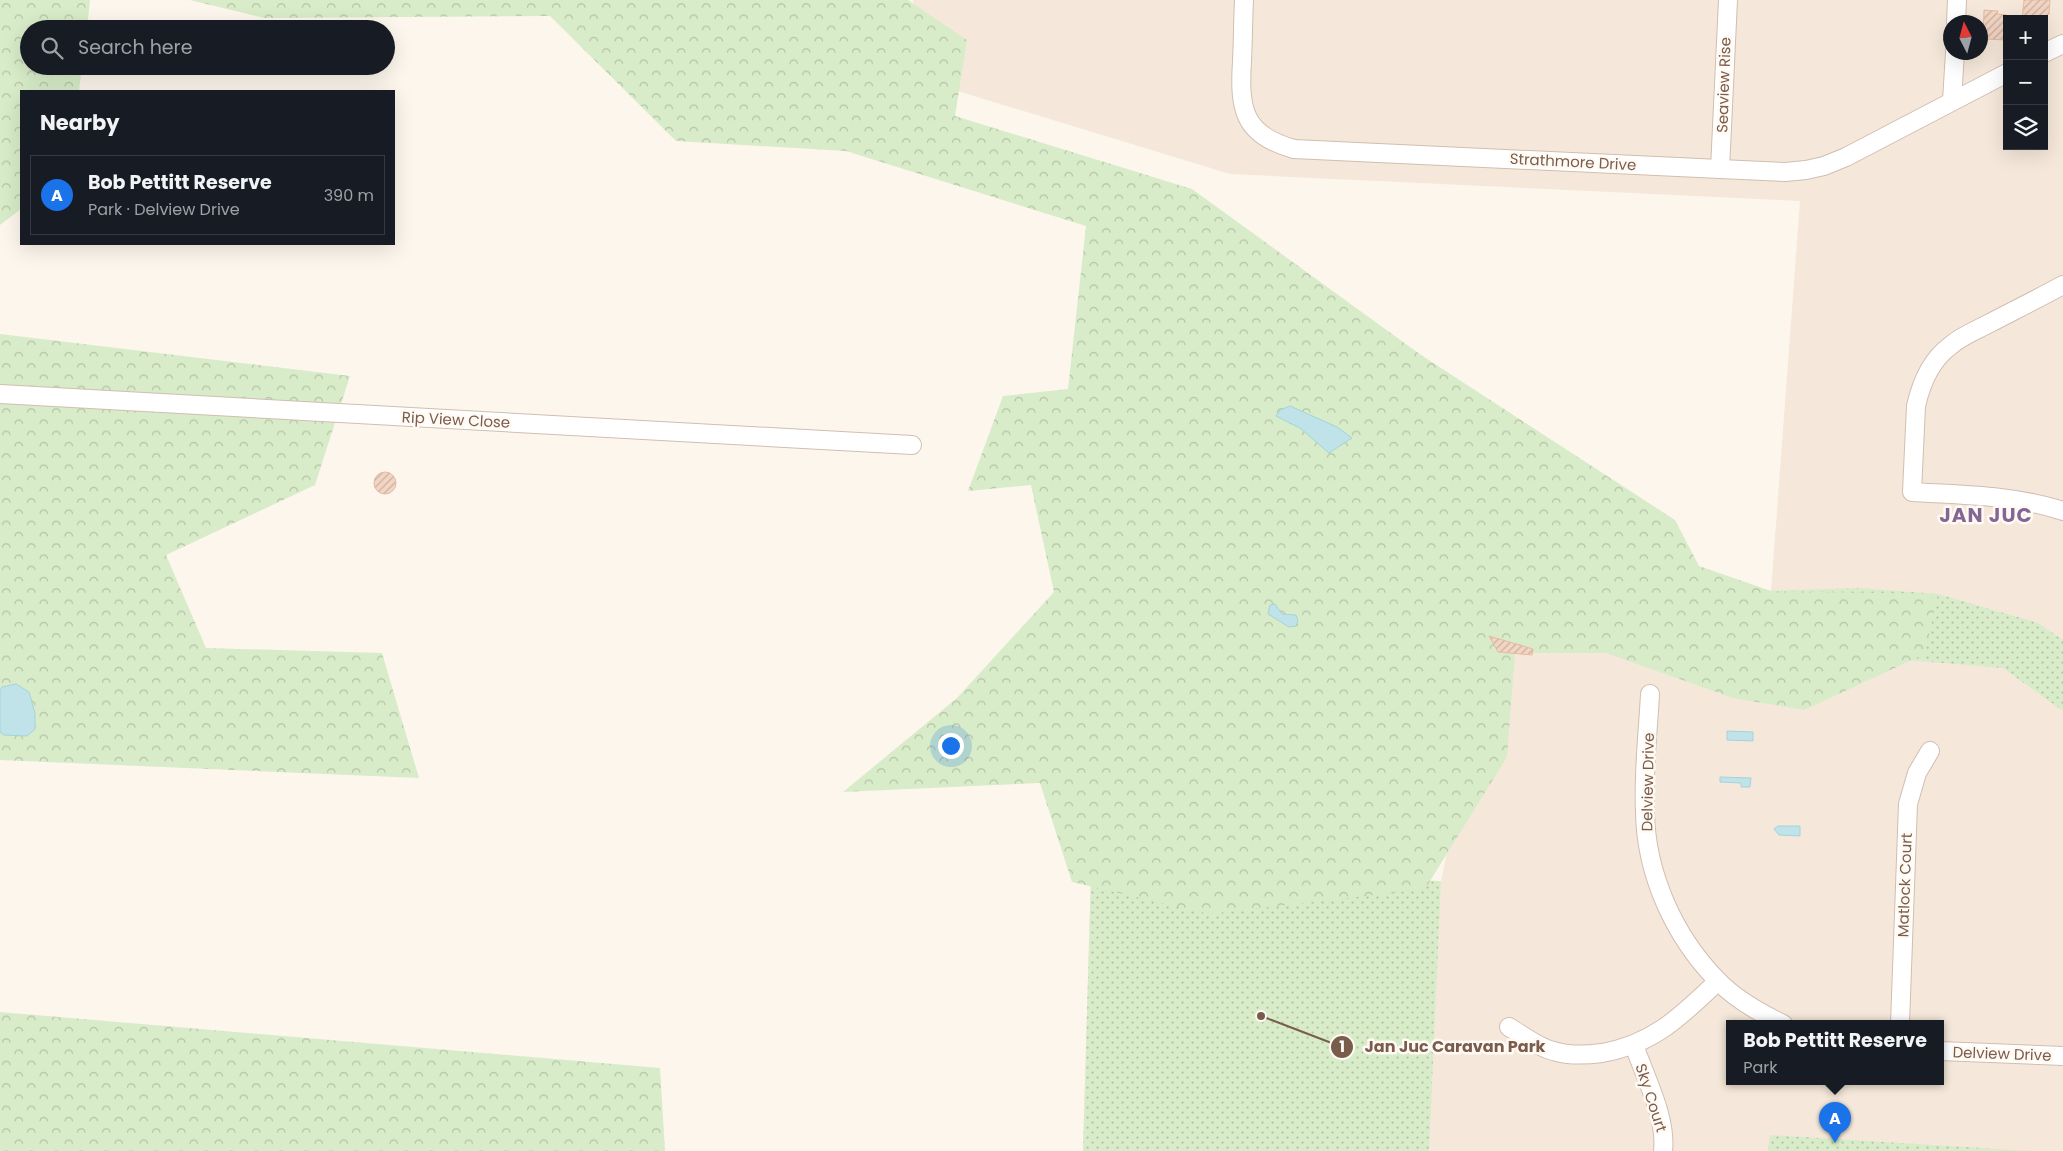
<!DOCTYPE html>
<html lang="en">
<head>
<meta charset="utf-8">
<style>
  body { margin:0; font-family:Poppins,sans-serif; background:#20242c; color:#f1f3f6 }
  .controls { position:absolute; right:15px; top:15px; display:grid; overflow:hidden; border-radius:0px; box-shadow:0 5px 20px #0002 }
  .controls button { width:45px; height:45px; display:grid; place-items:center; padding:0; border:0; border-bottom:1px solid #363941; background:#171b24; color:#f1f3f6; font:25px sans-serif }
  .compass { position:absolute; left:1943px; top:15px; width:45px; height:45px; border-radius:50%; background:#171b24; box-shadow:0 5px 20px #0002; rotate:354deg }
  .you { position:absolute; left:950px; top:745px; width:18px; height:18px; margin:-12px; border:4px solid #fff; border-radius:50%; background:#1a73e8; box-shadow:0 0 0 8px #1a73e833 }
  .badge { display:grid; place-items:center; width:32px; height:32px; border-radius:50%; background:#1a73e8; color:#fff; font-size:16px; font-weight:700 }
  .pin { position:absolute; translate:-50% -41px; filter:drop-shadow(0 1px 2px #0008) }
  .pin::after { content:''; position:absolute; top:26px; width:18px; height:15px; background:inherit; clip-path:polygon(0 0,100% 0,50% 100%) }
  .popup { position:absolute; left:1726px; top:1020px; width:218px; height:65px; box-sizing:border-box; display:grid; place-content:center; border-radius:0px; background:#171b24; filter:drop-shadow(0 1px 4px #0005); font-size:16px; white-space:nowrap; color:#9ea1a6 }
  .popup b { font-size:19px; color:#f1f3f6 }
  .popup::after { content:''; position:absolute; left:50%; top:100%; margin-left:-10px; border:10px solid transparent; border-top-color:#171b24 }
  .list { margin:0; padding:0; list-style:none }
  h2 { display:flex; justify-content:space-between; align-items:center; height:65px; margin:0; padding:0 20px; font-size:21px }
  h2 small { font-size:16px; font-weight:400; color:#9ea1a6 }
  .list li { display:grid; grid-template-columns:32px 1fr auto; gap:15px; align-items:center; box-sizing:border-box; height:80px; margin:0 10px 10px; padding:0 10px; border:1px solid #363941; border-radius:0px }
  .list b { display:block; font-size:19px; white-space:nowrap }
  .list p { margin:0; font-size:16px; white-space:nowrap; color:#9ea1a6 }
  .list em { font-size:16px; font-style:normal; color:#9ea1a6 }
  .icon { flex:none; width:28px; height:28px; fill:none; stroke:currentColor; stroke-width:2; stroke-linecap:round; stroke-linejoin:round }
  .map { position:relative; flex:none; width:2063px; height:1151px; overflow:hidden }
  .search { position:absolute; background:#171b24; box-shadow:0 5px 20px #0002; left:20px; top:20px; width:375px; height:55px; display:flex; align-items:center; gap:12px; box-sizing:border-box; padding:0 18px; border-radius:28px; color:#9ea1a6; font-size:19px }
  .panel { position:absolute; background:#171b24; box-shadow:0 5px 20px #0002; left:20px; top:90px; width:375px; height:155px; border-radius:0px }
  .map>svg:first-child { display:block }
  .residential { fill:#f5e8da; fill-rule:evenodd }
  .grass { fill:url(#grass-dots) }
  .forest { fill:url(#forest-crowns) }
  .water { fill:#bfe3e8; stroke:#a5d3da }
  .building { fill:url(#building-hatch); stroke:#e6bba3 }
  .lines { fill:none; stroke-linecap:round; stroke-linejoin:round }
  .minor-casing { stroke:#d1beb0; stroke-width:20 }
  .minor { stroke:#fff; stroke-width:18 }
  .labels { text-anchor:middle; stroke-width:5; stroke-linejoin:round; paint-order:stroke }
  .street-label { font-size:15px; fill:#7a5c4d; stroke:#fffaf3 }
  .district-label { font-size:20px; font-weight:bold; letter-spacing:1px; fill:#846695; stroke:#fffaf3 }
  .leader { fill:none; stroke:#7a5c4d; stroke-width:2 }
  .callout-dot { fill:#7a5c4d; stroke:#fffaf3; stroke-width:2 }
  .mark-label { font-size:15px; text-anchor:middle; font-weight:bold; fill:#fff }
  .callout-label { font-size:16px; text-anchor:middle; font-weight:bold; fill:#7a5c4d; stroke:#fffaf3; stroke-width:5; stroke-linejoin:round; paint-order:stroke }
</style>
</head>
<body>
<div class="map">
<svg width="2063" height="1151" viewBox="0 0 2063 1151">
  <defs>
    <pattern id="grass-dots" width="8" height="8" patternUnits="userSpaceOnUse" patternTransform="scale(1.25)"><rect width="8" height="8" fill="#d8ecc9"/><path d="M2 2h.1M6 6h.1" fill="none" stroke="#b4c2a5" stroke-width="1.8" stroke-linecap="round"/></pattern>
    <pattern id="forest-crowns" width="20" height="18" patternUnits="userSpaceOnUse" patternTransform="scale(1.25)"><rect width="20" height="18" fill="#d8ecc9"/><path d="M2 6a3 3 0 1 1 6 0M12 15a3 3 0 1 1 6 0" fill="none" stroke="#b4c2a5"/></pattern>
    <pattern id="building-hatch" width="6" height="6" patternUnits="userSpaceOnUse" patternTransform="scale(1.25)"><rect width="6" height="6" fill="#f3d5c3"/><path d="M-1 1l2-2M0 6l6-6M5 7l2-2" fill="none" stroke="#cab0a1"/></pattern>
  </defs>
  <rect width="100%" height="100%" fill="#fdf6ec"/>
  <path class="residential" d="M913,0h1150v1151h-980l8,-276 350,6 53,-256 277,-34 29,-390 -570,-27 -315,-96zM2007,19h37v127h-37zM1950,22h30v30h-30zM1730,1024h210v58h-210z"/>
  <g class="grass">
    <path d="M1859,588l79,6 100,29 25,17v71l-60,-43 -109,-9 -133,-68z"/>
    <path d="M1091,875l350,6 -12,270h-346z"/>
    <path d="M1770,1135l262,16h-264z"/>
  </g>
  <g class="forest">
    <path d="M0,0h90l-3,29h-58v37h53l-3,25h-58v118l-21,16z"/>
    <path d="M190,0h718l59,40 -12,76 237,73 229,166 254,165 24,46 72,25 167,3 -13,60 -121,56 -71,-12 -127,-45h-91l-8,104 -82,132 -216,25 -137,-32 -32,-99 -197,9 114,-94 97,-106 -23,-107 -63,6 35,-95 65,-7 18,-163 -240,-75 -170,-10 -126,-125 -286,2z"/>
    <path d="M0,334l350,42 -35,109 -149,70 40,93 176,5 37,125 -419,-18z"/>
    <path d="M0,1012l660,56 5,83h-665z"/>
  </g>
  <g class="water">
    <path d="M1290,406l47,21 15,11 -23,15 -29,-25 -24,-12 4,-6z"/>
    <path d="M1275,604l7,10 14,1 2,6 -2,5 -7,1 -21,-13 2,-9z"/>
    <path d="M16,684l13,8 6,21v16l-8,7 -23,-1 -4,-3v-41l2,-4z"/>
    <path d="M1727,731l26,1v9l-26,-1z"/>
    <path d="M1720,777l31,1 -1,9h-9v-4l-21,-1z"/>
    <path d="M1778,826h22v10l-21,-1 -5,-6z"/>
  </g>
  <g class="building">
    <path d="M2024,0h26l-1,14 -8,5h-19z"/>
    <path d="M1984,10l14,1 -1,3 10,1v25l-24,-1z"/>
    <circle cx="385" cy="483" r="11"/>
    <path d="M1489,636l44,13 -1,6 -34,-3z"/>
  </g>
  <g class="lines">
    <g class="minor-casing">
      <g id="minor">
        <path d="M1244,0c-1,20 -1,41 -2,61 -3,48 1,74 52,88l426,20 65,3 21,-2 18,-4 22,-9 161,-84"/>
        <path d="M1956,22l1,-22"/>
        <path d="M2044,53l19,-9"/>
        <path d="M1952,101l3,-49"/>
        <path d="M1720,169l8,-169"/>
        <path d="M2063,285c-24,13 -48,25 -73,38 -13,7 -29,13 -40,23 -19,14 -29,38 -34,60l-4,86c51,3 102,3 151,19"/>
        <path d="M0,394l912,51"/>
        <path d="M1650,694c-2,39 -7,79 -5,118 1,62 29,124 72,168 18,19 43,33 66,44"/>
        <path d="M1900,1024l8,-220 9,-31 13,-22"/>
        <path d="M1509,1027c15,9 30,21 48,25 15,4 30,3 45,1 52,-9 79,-37 116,-72"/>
        <path d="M1634,1045c11,32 33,73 29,106"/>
        <path d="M1940,1051l123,5"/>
      </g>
    </g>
    <use href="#minor" class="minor"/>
  </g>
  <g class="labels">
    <g class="street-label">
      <text transform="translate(1724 85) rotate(-88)" y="5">Seaview Rise</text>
      <text transform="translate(1573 162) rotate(3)" y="5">Strathmore Drive</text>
      <text transform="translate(456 420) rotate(3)" y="5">Rip View Close</text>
      <text transform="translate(1648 782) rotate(-89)" y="5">Delview Drive</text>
      <text transform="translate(1905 885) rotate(-88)" y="5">Matlock Court</text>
      <text transform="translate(2002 1054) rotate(2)" y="5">Delview Drive</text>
      <text transform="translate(1651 1098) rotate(72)" y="5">Sky Court</text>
    </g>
    <g class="district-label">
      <text x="1986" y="522">JAN JUC</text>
    </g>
  </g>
  <path class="leader" d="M1261 1016L1342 1047"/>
  <g class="callout-dot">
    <circle cx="1261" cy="1016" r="5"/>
    <circle cx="1342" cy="1047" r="12"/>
  </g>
  <g class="mark-label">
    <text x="1342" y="1052">1</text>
  </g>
  <g class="callout-label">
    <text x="1455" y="1052">Jan Juc Caravan Park</text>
  </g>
</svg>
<div class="controls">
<button>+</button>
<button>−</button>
<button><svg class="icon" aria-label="layers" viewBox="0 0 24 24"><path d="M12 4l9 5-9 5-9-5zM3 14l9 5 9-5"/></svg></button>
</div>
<svg class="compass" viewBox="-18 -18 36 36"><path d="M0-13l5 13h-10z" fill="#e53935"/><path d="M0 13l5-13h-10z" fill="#9ea1a6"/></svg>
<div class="you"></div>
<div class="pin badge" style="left:1835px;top:1143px">A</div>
<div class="popup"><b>Bob Pettitt Reserve</b>Park</div>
<div class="search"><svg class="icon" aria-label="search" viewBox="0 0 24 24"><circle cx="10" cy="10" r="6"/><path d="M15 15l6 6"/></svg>Search here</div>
<section class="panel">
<h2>Nearby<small></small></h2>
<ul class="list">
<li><span class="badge">A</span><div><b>Bob Pettitt Reserve</b><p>Park · Delview Drive</p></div><em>390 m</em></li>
</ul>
</section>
</div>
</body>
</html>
